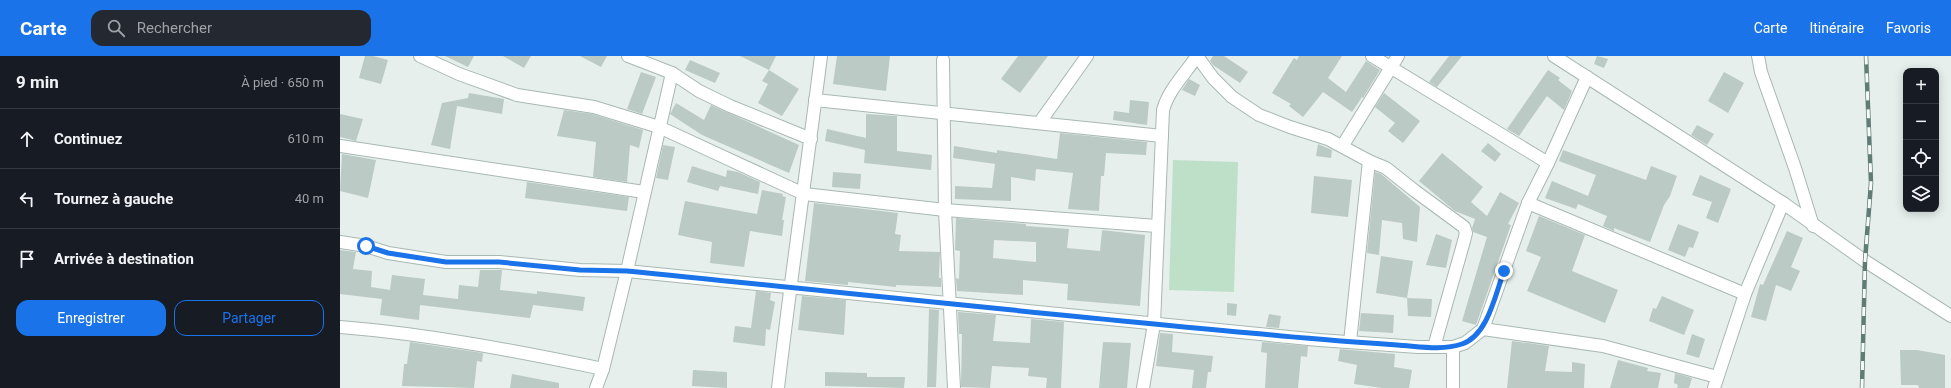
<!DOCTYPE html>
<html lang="fr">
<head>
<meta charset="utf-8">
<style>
  body { margin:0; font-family:Roboto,sans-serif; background:#242831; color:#f1f3f6 }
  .controls { position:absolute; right:12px; top:12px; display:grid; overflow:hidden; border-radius:8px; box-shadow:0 2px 10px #0003 }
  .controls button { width:36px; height:36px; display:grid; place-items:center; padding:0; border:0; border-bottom:1px solid #363941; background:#171b24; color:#f1f3f6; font:20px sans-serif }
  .stop { position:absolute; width:12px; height:12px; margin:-9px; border:3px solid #1a73e8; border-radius:50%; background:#fff }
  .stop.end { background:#1a73e8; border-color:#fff; box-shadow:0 1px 4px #0008 }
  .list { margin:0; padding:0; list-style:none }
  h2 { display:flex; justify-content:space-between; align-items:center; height:52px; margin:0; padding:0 16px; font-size:17px }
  h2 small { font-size:13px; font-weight:400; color:#9ea1a6 }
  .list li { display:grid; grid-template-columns:26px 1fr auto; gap:12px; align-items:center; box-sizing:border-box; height:60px; padding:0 16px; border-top:1px solid #363941 }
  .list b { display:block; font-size:15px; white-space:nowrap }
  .list em { font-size:13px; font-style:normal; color:#9ea1a6 }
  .actions { display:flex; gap:8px; padding:12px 16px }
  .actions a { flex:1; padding:9px 0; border:1px solid #1a73e8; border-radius:12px; text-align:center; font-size:14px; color:#1a73e8 }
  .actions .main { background:#1a73e8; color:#fff }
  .icon { flex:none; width:22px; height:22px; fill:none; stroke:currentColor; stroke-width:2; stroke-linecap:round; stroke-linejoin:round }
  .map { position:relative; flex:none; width:1611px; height:332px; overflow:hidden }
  header { display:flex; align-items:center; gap:24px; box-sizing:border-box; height:56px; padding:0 20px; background:#1a73e8; color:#fff }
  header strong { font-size:19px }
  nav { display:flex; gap:22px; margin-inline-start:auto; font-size:14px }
  .search { width:280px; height:36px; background:#242831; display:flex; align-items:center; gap:10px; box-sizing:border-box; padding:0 14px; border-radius:12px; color:#9ea1a6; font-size:15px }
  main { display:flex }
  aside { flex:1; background:#171b24 }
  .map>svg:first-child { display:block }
  .green { fill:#bfe0c8 }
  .building { fill:#bbcac4; fill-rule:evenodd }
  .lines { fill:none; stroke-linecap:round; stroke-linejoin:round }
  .minor-casing { stroke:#a8b8b2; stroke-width:14 }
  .minor { stroke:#fff; stroke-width:12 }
  .rail-casing { stroke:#5f7d75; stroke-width:4.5 }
  .rail { stroke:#f7fbf9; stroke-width:3; stroke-dasharray:9; stroke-linecap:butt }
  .route { stroke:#1a73e8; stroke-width:5 }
</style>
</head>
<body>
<header>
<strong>Carte</strong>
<div class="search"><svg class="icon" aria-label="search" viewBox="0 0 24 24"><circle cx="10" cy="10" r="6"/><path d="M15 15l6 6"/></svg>Rechercher</div>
<nav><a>Carte</a><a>Itinéraire</a><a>Favoris</a></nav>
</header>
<main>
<aside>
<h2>9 min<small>À pied · 650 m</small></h2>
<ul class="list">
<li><svg class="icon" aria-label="ahead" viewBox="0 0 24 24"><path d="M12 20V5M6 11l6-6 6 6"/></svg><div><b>Continuez</b></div><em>610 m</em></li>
<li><svg class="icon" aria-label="left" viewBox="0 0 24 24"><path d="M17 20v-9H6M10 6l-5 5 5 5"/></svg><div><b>Tournez à gauche</b></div><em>40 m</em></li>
<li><svg class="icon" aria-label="arrive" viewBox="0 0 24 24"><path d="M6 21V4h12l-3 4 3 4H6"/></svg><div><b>Arrivée à destination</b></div></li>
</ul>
<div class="actions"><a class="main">Enregistrer</a><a>Partager</a></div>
</aside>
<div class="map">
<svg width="1611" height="332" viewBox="0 0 1611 332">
  <rect width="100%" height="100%" fill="#e6efeb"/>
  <path class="green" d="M833,104l65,2 -4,130 -65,-2z"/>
  <g class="building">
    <path d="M25,0h8l15,4 -7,24 -22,-6z"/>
    <path d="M105,0h29l-6,11z"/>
    <path d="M163,0h28l-7,12z"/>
    <path d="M240,0h27l-6,11z"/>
    <path d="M400,0h36l-7,14z"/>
    <path d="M497,0h53l-4,35 -53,-7z"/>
    <path d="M678,0h30l-28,37 -19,-14z"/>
    <path d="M873,0h11l24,16 -8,11 -27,-18 -3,-4z"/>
    <path d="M959,0h43l-14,22 18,14 20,-31 14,9 -17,28 -1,-1 -10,15 -29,-20 -20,25 -14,-11 2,-2 -19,-11 22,-35 3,2z"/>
    <path d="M1109,0h13l-25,31 -8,-5z"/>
    <path d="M1257,0l11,3 -4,9 -10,-4z"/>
    <path d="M350,4l30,13 -5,10 -30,-13z"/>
    <path d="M429,14l30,19 -17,27 -24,-13 10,-19 -6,-3z"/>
    <path d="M1208,14l12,8 -2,2 14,11 -8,19 -17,-14 -28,40 -12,-7z"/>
    <path d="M301,16l15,5 -14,37 -15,-5z"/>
    <path d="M1384,16l20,11 -16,30 -20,-12z"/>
    <path d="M849,23l11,6 -5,11 -13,-6z"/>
    <path d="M129,37l35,6 -2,15 -45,-8 -7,43 -19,-4 11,-42 26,-5z"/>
    <path d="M1044,37l36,28 -17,22 -15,-12 7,-8 -20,-16z"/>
    <path d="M790,44l19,2 -2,23 -34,-5 1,-9 15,2z"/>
    <path d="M336,47l28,17 7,-15 88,40 -10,28 -87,-38 -32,-21z"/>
    <path d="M224,54l28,4 51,16 -4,18 -9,-3 -3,37 -34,-5 3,-35 -39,-6z"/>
    <path d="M0,58l23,5 -7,22 -16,-4z"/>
    <path d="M526,58l31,2v35l35,4 -1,15 -67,-7 1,-13 -40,-9 2,-12 39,9z"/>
    <path d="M1357,69l17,9 -7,11 -16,-10z"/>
    <path d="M720,77l87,9 -1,13 -40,-2 -2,23h-3l-2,35 -31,-2 5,-36 -37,-4 -1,12 -24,-4v24l-56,-2v-13l37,2 3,-24 -42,-6 1,-12 43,7v-3l60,9z"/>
    <path d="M1148,87l13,11 -6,8 -14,-11z"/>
    <path d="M978,88l14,6 -1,8 -15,-2z"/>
    <path d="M323,89l12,2 -7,33 -12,-2z"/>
    <path d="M1223,94l83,30 5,-14 26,10 -7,20 -6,9 -14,37 -36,-14v3l-11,-5 4,-10 -29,-12 -2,5 -31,-11 7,-17 36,15 8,-21 -37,-14z"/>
    <path d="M1102,97l41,34 -12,15 16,14 13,-24 19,11 -11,21 3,1 -35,100 -14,-4 25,-84 -14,-5 -1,-4 3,-9 -20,-8 -36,-30z"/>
    <path d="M2,98l34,6 -8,38 -28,-7z"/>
    <path d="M352,110l34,11 1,-7 11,2 22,10 -2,12 -38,-8 -2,5 -31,-9z"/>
    <path d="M493,116l28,2 -1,15 -28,-2z"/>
    <path d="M1035,116l6,2 39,33 -3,35 -14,-3 -1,-16 -20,-3 -3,35 -12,-2z"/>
    <path d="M1360,119l31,14 -13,34 -12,-5 6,-16 -20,-7z"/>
    <path d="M974,120l38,4 -4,37 -37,-4z"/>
    <path d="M187,126l102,15 -2,14 -102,-13z"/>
    <path d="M422,134l21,4 -1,2 4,1 -4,23h2l-2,16 -32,-5 -6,36 -34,-4 2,-21 -34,-7 7,-34 72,13z"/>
    <path d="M474,147l84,10 -3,21 6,1 -2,16 41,1 -1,26h2v9l-45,-2v2l-48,-5v3l-43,-4z"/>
    <path d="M1199,160l46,19 -13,36 46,19 -13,33 -78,-32 14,-34 -15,-6z"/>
    <path d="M616,162l70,6v2l43,3 -2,19 33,3 2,-21 43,5 -5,71 -73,-6 1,-16 -45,-4v15l-66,-4 -1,-13 3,1 1,-28 -5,-1zM654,184l42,2v20l-43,-4z"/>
    <path d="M1338,168l21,8 -6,16 -4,-1 -4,10 -17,-7z"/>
    <path d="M1447,175l16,7 -12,29 9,4 -9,20 -15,-6 -10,36 -15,-4 9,-33 3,1z"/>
    <path d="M1096,178l16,6 -6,28 -20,-3z"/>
    <path d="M0,194l16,2 -3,17 19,2 -1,16 19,3 2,-15 33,4 -2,16 35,4 1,-14 19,2 2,-17h22l-2,20 37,4v-3l48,6 -2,14 -50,-6 -3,13 -110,-13 -1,15 -39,-5 2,-16 -42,-5z"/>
    <path d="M1041,200l32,5 -6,37 -31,-5z"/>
    <path d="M416,235l15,2 -1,7 5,2 -5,28 -4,-1 -1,17 -32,-4 2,-16 16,2z"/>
    <path d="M462,240l44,4 -2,35 -46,-5z"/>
    <path d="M1322,240l32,14 -10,25 -35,-14 4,-13 3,1z"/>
    <path d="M1067,242l25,1 -1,18 -23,-1z"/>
    <path d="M887,247l10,1 -1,12 -9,-1z"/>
    <path d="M589,253l10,1 -3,77h-9z"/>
    <path d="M618,256l38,3 -3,26 37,2 1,-24 33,3 -3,66h-15l1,-10 -19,-2 1,-8 -37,-2 -2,22 -29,-1 1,-53h-3z"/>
    <path d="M1021,257l33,2 -1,18 -34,-2z"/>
    <path d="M929,258l12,2 -2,12 -13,-1z"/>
    <path d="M820,277l13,1 -1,18 41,4 -2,16h-3l-2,16h-14l2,-18 -38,-4z"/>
    <path d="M1352,278l13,5 -6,19 -13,-4z"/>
    <path d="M1172,285l37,5 -4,25 27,1v-10l13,2 -1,24h-77z"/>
    <path d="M70,286l73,11 -1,9 -5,-1 -3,27 -72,-2 2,-22h3z"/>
    <path d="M763,286l28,1 -4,45h-28z"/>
    <path d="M922,286l46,4 -1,11 -6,-1 -3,32h-33l2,-35 -6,-1z"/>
    <path d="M1000,293l55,5 -1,13 18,3 -3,18h-27l-28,-4 3,-19 -19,-4z"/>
    <path d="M1560,294h17l28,5v33h-26l-1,-3h-17z"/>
    <path d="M1278,304l30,8 -1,3 14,2 -3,15h-48z"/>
    <path d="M353,314l34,2v16l-35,-2z"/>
    <path d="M485,316l42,1v4h38l-1,11 -79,-2z"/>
    <path d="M1335,317l17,5 -3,10h-12l1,-3 -4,-2z"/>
    <path d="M172,318l47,9v5h-49z"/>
  </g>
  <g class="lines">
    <g class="minor-casing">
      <g id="minor">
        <path d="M80,0l39,18 58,21 77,12 65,20 145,67 141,16 212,16"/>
        <path d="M288,0l44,17 27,18 31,15 81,33"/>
        <path d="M857,0l16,22 19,19 27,18 31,12 38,12 41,22 17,7 29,23 49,36 2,6 -2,8 -30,106"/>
        <path d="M1032,0l176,107"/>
        <path d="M1214,0l229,147 82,58 86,55"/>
        <path d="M1418,0l3,16 34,96 18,58"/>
        <path d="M603,4l2,150 9,178"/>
        <path d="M475,44l347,36"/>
        <path d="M700,66l47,-66"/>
        <path d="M1003,89l55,-89"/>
        <path d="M0,90l304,46"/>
        <path d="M1188,147l217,91"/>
        <path d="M0,186l26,4 22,7 58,9h53l81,8 47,1 692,69 99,7h35l12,-4 18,-14 45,-126 20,-40 39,-86"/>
        <path d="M0,271c89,7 176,24 263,42"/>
        <path d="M1143,273l120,17 114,31"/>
        <path d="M1010,286l19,-181"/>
        <path d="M256,332l7,-19 24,-98 45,-198"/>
        <path d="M438,332c13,-111 29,-221 43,-332"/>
        <path d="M803,332l11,-64 9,-214c6,-21 22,-36 34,-54"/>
        <path d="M1113,332v-41"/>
        <path d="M1374,332l31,-94 38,-91"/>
      </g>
    </g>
    <use href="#minor" class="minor"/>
    <g class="rail-casing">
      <path id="rail" d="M1522,332l3,-127 6,-78 -5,-127"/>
    </g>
    <use href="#rail" class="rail"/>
  </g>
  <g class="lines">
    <path class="route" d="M26,190l22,7 58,9h53l81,8 47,1c212,21 423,44 635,63 45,5 90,8 135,11 20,1 45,6 65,-1 26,-9 33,-49 42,-73"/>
  </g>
</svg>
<div class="controls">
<button>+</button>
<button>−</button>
<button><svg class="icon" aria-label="locate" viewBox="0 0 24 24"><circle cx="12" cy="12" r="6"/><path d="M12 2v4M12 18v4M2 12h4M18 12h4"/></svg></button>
<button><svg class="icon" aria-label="layers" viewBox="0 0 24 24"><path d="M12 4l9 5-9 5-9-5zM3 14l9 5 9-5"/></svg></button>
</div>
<div class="stop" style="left:26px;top:190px"></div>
<div class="stop end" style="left:1164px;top:215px"></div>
</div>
</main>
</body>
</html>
